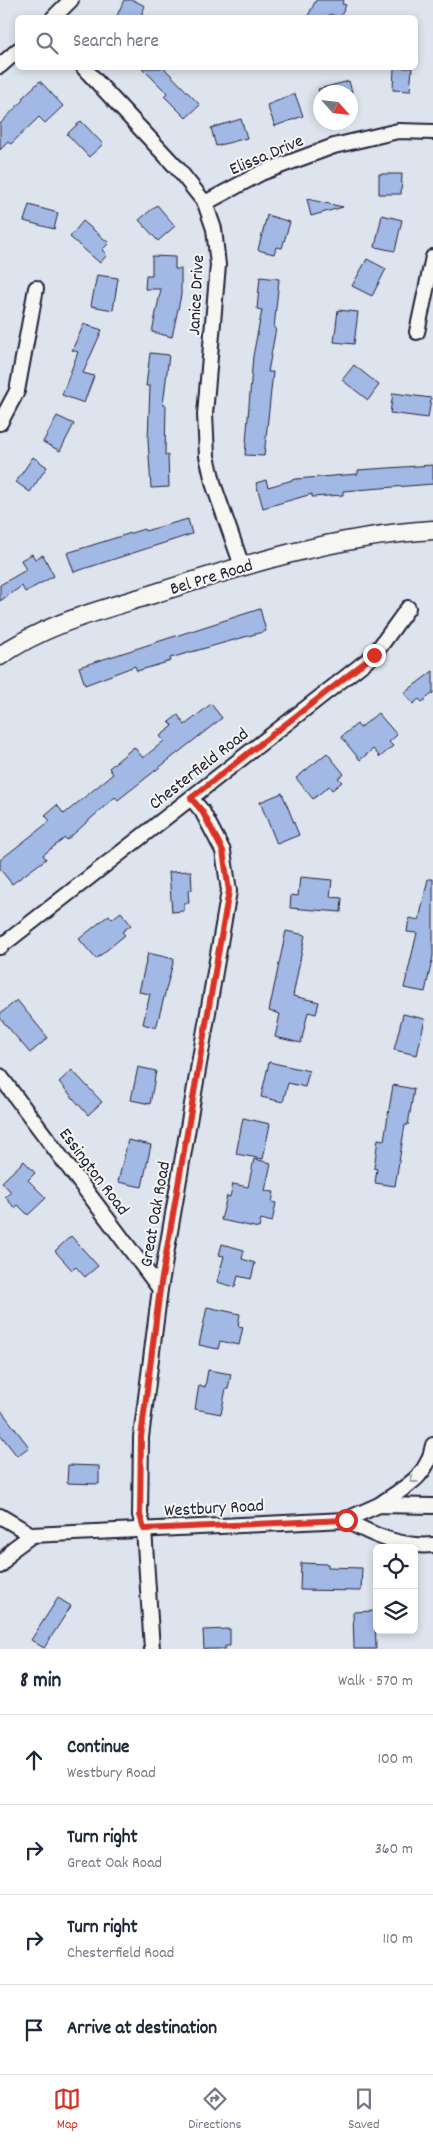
<!DOCTYPE html>
<html lang="en">
<head>
<meta charset="utf-8">
<style>
  body { margin:0; font-family:Dekko,sans-serif; background:#f6f6f7; color:#1f2937 }
  .controls { position:absolute; right:15px; bottom:15px; display:grid; overflow:hidden; border-radius:8px; box-shadow:0 2px 8px #0003 }
  .controls button { width:45px; height:45px; display:grid; place-items:center; padding:0; border:0; border-bottom:1px solid #e0e1e3; background:#fff; color:#1f2937; font:25px sans-serif }
  .compass { position:absolute; left:313px; top:85px; width:45px; height:45px; border-radius:50%; background:#fff; box-shadow:0 2px 8px #0003; rotate:117deg }
  .stop { position:absolute; width:15px; height:15px; margin:-11px; border:4px solid #d93025; border-radius:50%; background:#fff }
  .stop.end { background:#d93025; border-color:#fff; box-shadow:0 1px 5px #0008 }
  .list { margin:0; padding:0; list-style:none }
  h2 { display:flex; justify-content:space-between; align-items:center; height:65px; margin:0; padding:0 20px; font-size:21px }
  h2 small { font-size:16px; font-weight:400; color:#747a83 }
  .list li { display:grid; grid-template-columns:32px 1fr auto; gap:15px; align-items:center; box-sizing:border-box; height:90px; padding:0 20px; border-top:1px solid #e0e1e3 }
  .list b { display:block; font-size:19px; white-space:nowrap }
  .list p { margin:0; font-size:16px; white-space:nowrap; color:#747a83 }
  .list em { font-size:16px; font-style:normal; color:#747a83 }
  .icon { flex:none; width:28px; height:28px; fill:none; stroke:currentColor; stroke-width:2; stroke-linecap:round; stroke-linejoin:round }
  .map { position:relative; flex:none; width:433px; height:1649px; overflow:hidden }
  .search { position:absolute; background:#fff; box-shadow:0 2px 8px #0003; left:15px; right:15px; top:15px; height:55px; display:flex; align-items:center; gap:12px; box-sizing:border-box; padding:0 18px; border-radius:8px; color:#747a83; font-size:19px }
  .sheet { height:425px; background:#fff }
  nav { display:flex; justify-content:space-around; align-items:center; box-sizing:border-box; height:70px; border-top:1px solid #e0e1e3; background:#fff; font-size:14px; color:#747a83 }
  nav a { display:grid; justify-items:center; gap:2px }
  nav .on { color:#d93025 }
  .map>svg:first-child { display:block }
  .building { fill:#a2b9e6; stroke:#22223b }
  .lines { fill:none; stroke-linecap:round; stroke-linejoin:round }
  .minor-casing { stroke:#22223b; stroke-width:18 }
  .major-casing { stroke:#22223b; stroke-width:21 }
  .minor { stroke:#f6f6f2; stroke-width:14 }
  .major { stroke:#f6f6f2; stroke-width:18 }
  .oneway { stroke:#9797a0 }
  .route { stroke:#d93025; stroke-width:6 }
  .labels { text-anchor:middle; stroke-width:4; stroke-linejoin:round; paint-order:stroke }
  .street-label { font-size:18px; fill:#22223b; stroke:#f6f6f2 }
</style>
</head>
<body>
<div class="map">
<svg width="433" height="1649" viewBox="0 0 433 1649">
  <rect width="100%" height="100%" fill="#dde4ee"/>
  <filter id="ink" filterUnits="userSpaceOnUse"><feTurbulence type="fractalNoise" baseFrequency=".02" numOctaves="2"/><feDisplacementMap in="SourceGraphic" scale="10" xChannelSelector="R" yChannelSelector="G"/><feConvolveMatrix kernelMatrix="1 2 1 2 8 2 1 2 1" color-interpolation-filters="sRGB"/></filter>
  <g filter="url(#ink)">
    <g class="building">
      <path d="M124,0h9l12,6 -5,12h-24z"/>
      <path d="M316,0h28l-2,4 4,1 -6,13 -10,-4 -2,4h-21z"/>
      <path d="M142,68h22l36,37 -14,13 -22,-22 3,-3z"/>
      <path d="M394,68h18l-2,23 -17,-1z"/>
      <path d="M40,81l23,25 -18,17 -6,-6 -28,27 -3,-2 -8,8v-26l23,-24 -1,-2z"/>
      <path d="M349,81l3,11h-33l-1,-3z"/>
      <path d="M295,94l8,22 -28,10 -8,-21z"/>
      <path d="M241,119l6,19 -31,8 -5,-18z"/>
      <path d="M81,121l22,23 -14,13 -22,-23z"/>
      <path d="M379,174h23l-1,20h-22z"/>
      <path d="M307,199l36,8 -32,9z"/>
      <path d="M29,205l29,8 -4,16 -30,-8z"/>
      <path d="M157,205l18,21 -17,15 -19,-21z"/>
      <path d="M267,215l23,7 -8,26 -6,-1 -2,7 -16,-4z"/>
      <path d="M382,215l20,5 -7,31 -20,-4z"/>
      <path d="M83,221l26,22 -7,7 5,5 -7,8 -30,-26z"/>
      <path d="M152,256l23,1v12h6v26l-9,42 -20,-5 9,-43h-16l1,-14h6z"/>
      <path d="M367,259l19,10 -14,27 -20,-10z"/>
      <path d="M97,275l21,3 -5,32 -22,-4z"/>
      <path d="M260,277l19,2 -5,49h2l-8,44h5l-9,84 -19,-1 8,-99 9,-46 -5,-1z"/>
      <path d="M338,310l20,2 -4,32 -20,-2z"/>
      <path d="M84,324l18,6 -19,43 11,3 -10,27 -22,-8 16,-43 -6,-2z"/>
      <path d="M150,353l19,2 -6,50h3l-1,50h3l1,32 -18,1 -3,-48 2,-54h-4z"/>
      <path d="M354,365l25,20 -11,15 -26,-20z"/>
      <path d="M393,393l38,5 -3,20 -38,-5z"/>
      <path d="M57,416l17,8 -14,27 -17,-9z"/>
      <path d="M33,457l14,10 -17,25 -14,-10z"/>
      <path d="M433,465v19l-90,7v4l-31,2v-3l-49,14 -7,-25 10,-3 2,7 28,-8 62,-5v-4z"/>
      <path d="M188,519l4,15 -118,38 -7,-19 77,-24 1,2z"/>
      <path d="M32,554l3,5 8,-4 11,21 -29,16 -3,-6 -22,15v-16l26,-15 -5,-10z"/>
      <path d="M260,609l6,22 -96,27 1,3 -34,10 -2,-5 -50,19 -6,-18z"/>
      <path d="M433,671v22l-11,9 -3,-3 -6,5 -9,-11z"/>
      <path d="M211,704l11,14 -104,82 -3,-3 -48,43 -2,-2 -22,17 3,4 -34,25 -12,-15v-9l50,-39 -5,-6 12,-10 7,9 49,-40 -4,-6 25,-21 9,11 21,-17 -4,-5 13,-10 -4,-4 9,-7 7,10z"/>
      <path d="M378,713l19,22 -8,7 4,4 -13,11 -7,-8 -13,11 -19,-23 16,-13 3,4z"/>
      <path d="M327,753l17,21 -6,4 4,4 -10,8 -3,-4 -16,13 -17,-21z"/>
      <path d="M282,793l17,42 -22,9 -17,-42z"/>
      <path d="M191,871l1,19 -4,1 1,12h-5v8l-12,1 -3,-40z"/>
      <path d="M300,877l32,3 -2,17 12,1 -1,14 -51,-4 1,-13 7,1z"/>
      <path d="M428,879h5v77l-8,36 -21,-4 13,-55 -10,-1 2,-14 10,2z"/>
      <path d="M121,912l10,13 -9,7 3,3 -29,24 -17,-20 30,-24 3,4z"/>
      <path d="M286,931l19,4 -12,61 26,6 -3,12 -8,-2 -7,31 -26,-6 5,-23 -11,-3z"/>
      <path d="M148,953l26,6 -18,69 -13,-4 7,-30 -11,-2z"/>
      <path d="M17,1000l31,38 -18,15 -30,-35v-4z"/>
      <path d="M403,1014l22,5 -8,36 -23,-5z"/>
      <path d="M269,1062l40,9 -4,16 -17,-4 -5,19 -22,-5z"/>
      <path d="M138,1067l18,4 -6,33 -19,-4z"/>
      <path d="M72,1070l30,32 -14,13 -29,-33z"/>
      <path d="M393,1085l21,4 -6,36h-3l-10,61 -20,-3 2,-14 -3,-1 4,-29 6,1z"/>
      <path d="M243,1118l27,6 -7,35 -27,-5z"/>
      <path d="M128,1140l23,5 -9,42 -24,-5z"/>
      <path d="M254,1159l17,4 -6,28 9,1 -2,10 4,1 -4,19 -11,-3 -2,9 -38,-8 6,-24 3,1 3,-13 15,3z"/>
      <path d="M24,1161l11,12 -7,7 18,18 -18,17 -10,-10 -3,3 -10,-11 6,-5 -9,-10z"/>
      <path d="M71,1236l27,30 -13,11 -9,-10 -4,3 -17,-19z"/>
      <path d="M222,1244l22,6 -2,9 13,4 -4,16 -13,-3 -3,11 -18,-5 7,-26 -5,-1z"/>
      <path d="M207,1307l33,7 -2,12 5,1 -4,18 -19,-4 -2,8 -19,-4z"/>
      <path d="M208,1370l23,4 -3,15h-2l-5,25 -26,-5 4,-24 6,2z"/>
      <path d="M0,1409l29,38 -12,9 -17,-22z"/>
      <path d="M68,1465l31,1v18l-32,-1z"/>
      <path d="M301,1563l27,1v3l34,1 -1,23 -61,-1z"/>
      <path d="M58,1598l13,8 -27,42 -13,-8z"/>
      <path d="M375,1611l1,38h-22l-1,-37z"/>
      <path d="M230,1629v17h-5v3h-21l-1,-19z"/>
    </g>
    <g class="lines">
      <g class="minor-casing">
        <g id="minor">
          <path d="M53,18l18,-18"/>
          <path d="M0,66l18,-16"/>
          <path d="M84,68l94,101 27,34 9,26 4,36 -13,149 2,42 7,30 28,80"/>
          <path d="M205,203l56,-30 73,-27 64,-15 35,1"/>
          <path d="M417,332l16,-75"/>
          <path d="M0,423l17,-32 19,-103"/>
          <path d="M0,947l374,-292 34,-47"/>
          <path d="M0,1076l160,213"/>
          <path d="M379,1505c25,-18 48,-26 54,-60"/>
          <path d="M0,1516l32,19 313,-15 34,-15 54,1"/>
          <path d="M345,1520c28,15 56,28 88,25"/>
          <path d="M0,1566l13,-17 19,-14"/>
          <path d="M152,1649l-8,-120 -4,-14 1,-78 19,-148 69,-398 -6,-40 -21,-40 -11,-13"/>
        </g>
      </g>
      <g class="major-casing">
        <path id="major" d="M0,656c45,-32 98,-45 150,-61 94,-30 184,-59 283,-65"/>
      </g>
      <use href="#minor" class="minor"/>
      <use href="#major" class="major"/>
    </g>
    <defs><path id="oneway-chevron" d="M-2-3.5L2.5 0L-2 3.5" fill="none" stroke-width="1.6" stroke-linecap="round" stroke-linejoin="round" transform="scale(1.25)"/></defs>
    <use class="oneway" href="#oneway-chevron" transform="translate(413 1480) rotate(144)"/>
  </g>
  <g class="lines" filter="url(#ink)">
    <path class="route" d="M346,1520l-202,9 -4,-14 1,-78 19,-148 69,-398 -6,-40 -21,-40 -11,-13 183,-143"/>
  </g>
  <g class="labels">
    <g class="street-label">
      <text transform="translate(266 154) rotate(-23)" y="6">Elissa Drive</text>
      <text transform="translate(195 295) rotate(-87)" y="6">Janice Drive</text>
      <text transform="translate(211 576) rotate(-17)" y="6">Bel Pre Road</text>
      <text transform="translate(198 768) rotate(-38)" y="6">Chesterfield Road</text>
      <text transform="translate(95 1171) rotate(53)" y="6">Essington Road</text>
      <text transform="translate(154 1214) rotate(-80)" y="6">Great Oak Road</text>
      <text transform="translate(214 1507) rotate(-3)" y="6">Westbury Road</text>
    </g>
  </g>
</svg>
<div class="controls">
<button><svg class="icon" aria-label="locate" viewBox="0 0 24 24"><circle cx="12" cy="12" r="6"/><path d="M12 2v4M12 18v4M2 12h4M18 12h4"/></svg></button>
<button><svg class="icon" aria-label="layers" viewBox="0 0 24 24"><path d="M12 4l9 5-9 5-9-5zM3 14l9 5 9-5"/></svg></button>
</div>
<svg class="compass" viewBox="-18 -18 36 36"><path d="M0-13l5 13h-10z" fill="#e53935"/><path d="M0 13l5-13h-10z" fill="#747a83"/></svg>
<div class="stop" style="left:346px;top:1520px"></div>
<div class="stop end" style="left:374px;top:655px"></div>
<div class="search"><svg class="icon" aria-label="search" viewBox="0 0 24 24"><circle cx="10" cy="10" r="6"/><path d="M15 15l6 6"/></svg>Search here</div>
</div>
<section class="sheet">
<h2>8 min<small>Walk · 570 m</small></h2>
<ul class="list">
<li><svg class="icon" aria-label="ahead" viewBox="0 0 24 24"><path d="M12 20V5M6 11l6-6 6 6"/></svg><div><b>Continue</b><p>Westbury Road</p></div><em>100 m</em></li>
<li><svg class="icon" aria-label="right" viewBox="0 0 24 24"><path d="M7 20v-9h11M14 6l5 5-5 5"/></svg><div><b>Turn right</b><p>Great Oak Road</p></div><em>360 m</em></li>
<li><svg class="icon" aria-label="right" viewBox="0 0 24 24"><path d="M7 20v-9h11M14 6l5 5-5 5"/></svg><div><b>Turn right</b><p>Chesterfield Road</p></div><em>110 m</em></li>
<li><svg class="icon" aria-label="arrive" viewBox="0 0 24 24"><path d="M6 21V4h12l-3 4 3 4H6"/></svg><div><b>Arrive at destination</b></div></li>
</ul>
</section>
<nav>
<a class="on"><svg class="icon" aria-label="map" viewBox="0 0 24 24"><path d="M3 6l6-2 6 2 6-2v14l-6 2-6-2-6 2zM9 4v14M15 6v14"/></svg>Map</a>
<a><svg class="icon" aria-label="directions" viewBox="0 0 24 24"><path d="M12 3l9 9-9 9-9-9zM9 14v-3h6M13 9l2 2-2 2"/></svg>Directions</a>
<a><svg class="icon" aria-label="saved" viewBox="0 0 24 24"><path d="M7 4h10v16l-5-4-5 4z"/></svg>Saved</a>
</nav>
</body>
</html>
